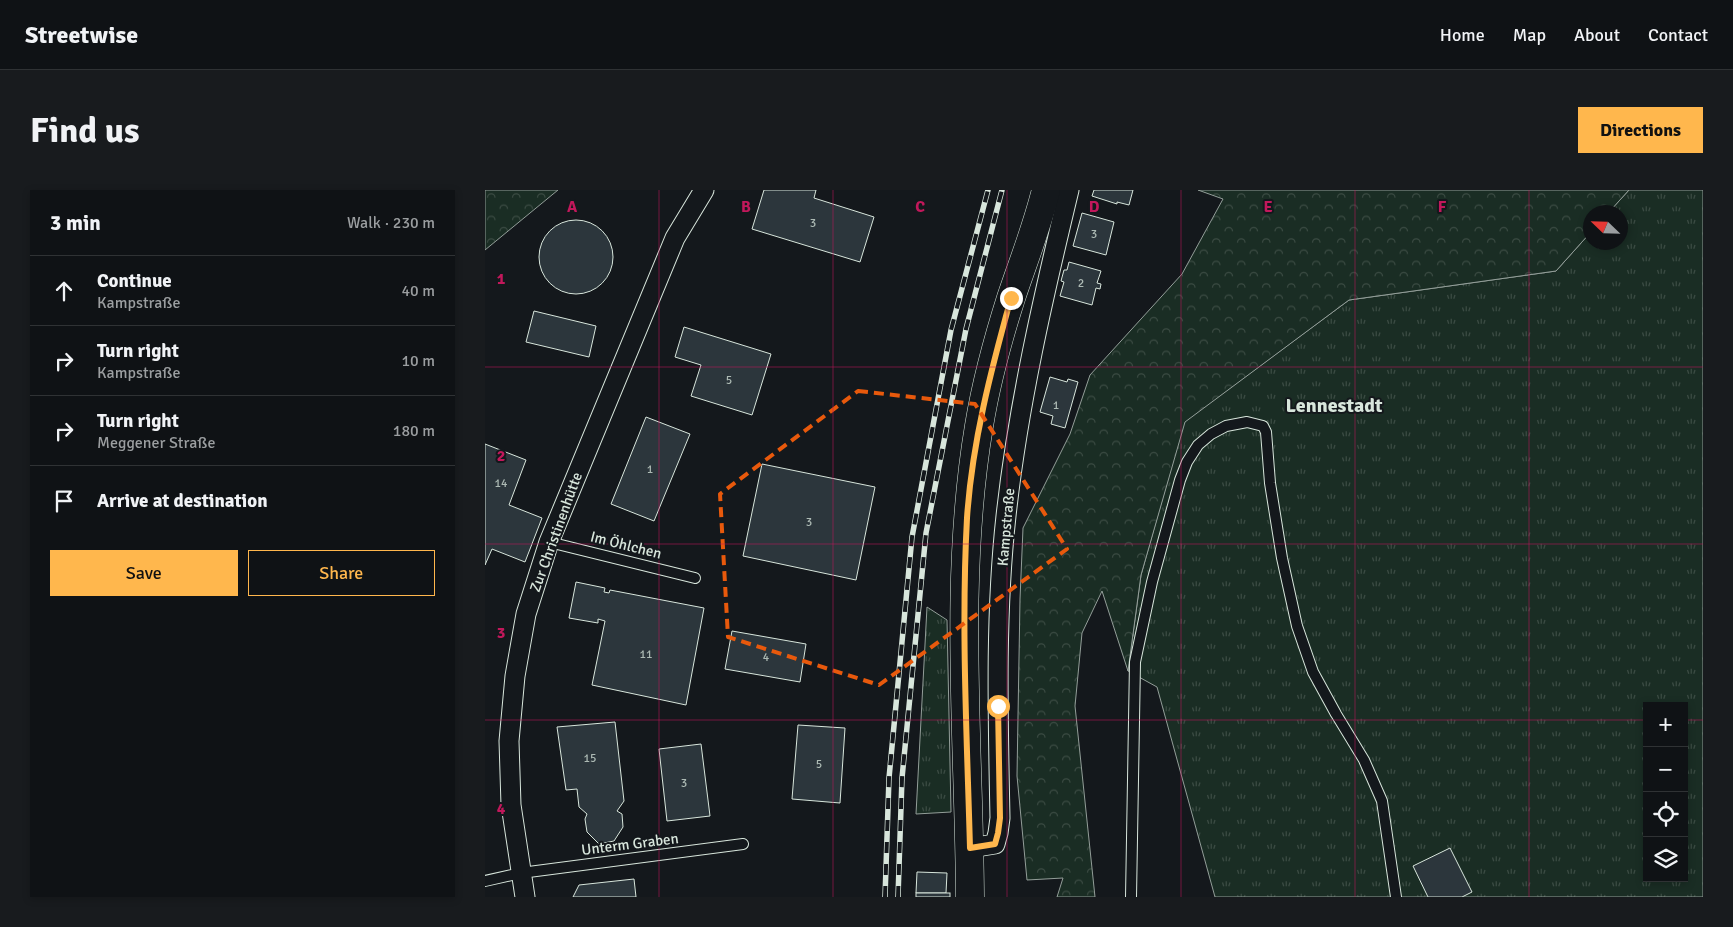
<!DOCTYPE html>
<html lang="en">
<head>
<meta charset="utf-8">
<style>
  body { margin:0; font-family:Signika,sans-serif; background:#181b1e; color:#f1f3f6 }
  .controls { position:absolute; right:15px; bottom:15px; display:grid; overflow:hidden; border-radius:0px; box-shadow:0 2px 8px #0003 }
  .controls button { width:45px; height:45px; display:grid; place-items:center; padding:0; border:0; border-bottom:1px solid #2f3234; background:#0f1215; color:#f1f3f6; font:25px sans-serif }
  .compass { position:absolute; left:1098px; top:15px; width:45px; height:45px; border-radius:50%; background:#0f1215; box-shadow:0 2px 8px #0003; rotate:293deg }
  .stop { position:absolute; width:15px; height:15px; margin:-11px; border:4px solid #ffb74d; border-radius:50%; background:#fff }
  .stop.end { background:#ffb74d; border-color:#fff; box-shadow:0 1px 5px #0008 }
  .list { margin:0; padding:0; list-style:none }
  h2 { display:flex; justify-content:space-between; align-items:center; height:65px; margin:0; padding:0 20px; font-size:21px }
  h2 small { font-size:16px; font-weight:400; color:#9b9ea0 }
  .list li { display:grid; grid-template-columns:32px 1fr auto; gap:15px; align-items:center; box-sizing:border-box; height:70px; padding:0 20px; border-top:1px solid #2f3234 }
  .list b { display:block; font-size:19px; white-space:nowrap }
  .list p { margin:0; font-size:16px; white-space:nowrap; color:#9b9ea0 }
  .list em { font-size:16px; font-style:normal; color:#9b9ea0 }
  .actions { display:flex; gap:10px; padding:15px 20px }
  .actions a { flex:1; padding:11px 0; border:1px solid #ffb74d; border-radius:0px; text-align:center; font-size:18px; color:#ffb74d }
  .actions .main { background:#ffb74d; color:#111 }
  .icon { flex:none; width:28px; height:28px; fill:none; stroke:currentColor; stroke-width:2; stroke-linecap:round; stroke-linejoin:round }
  .map { position:relative; flex:none; width:1218px; height:707px; overflow:hidden; border-radius:0px }
  header { display:flex; align-items:center; gap:30px; box-sizing:border-box; height:70px; padding:0 25px; background:#0f1215; border-bottom:1px solid #2f3234 }
  header strong { font-size:24px }
  nav { display:flex; gap:28px; margin-inline-start:auto; font-size:18px }
  .intro { display:flex; align-items:center; justify-content:space-between; box-sizing:border-box; height:120px; padding:0 30px }
  h1 { margin:0; font-size:35px }
  .button { padding:12px 22px; border-radius:0px; background:#ffb74d; color:#111; font-size:18px; font-weight:700 }
  main { display:flex; gap:30px; padding:0 30px }
  aside { flex:1; background:#0f1215; border-radius:0px; box-shadow:0 2px 8px #0003 }
  .map>svg:first-child { display:block }
  .grass { fill:url(#grass-tufts); stroke:#939e99; fill-rule:evenodd }
  .forest { fill:url(#forest-crowns); stroke:#939e99 }
  .building { fill:#2c363c; stroke:#d8e6dc }
  .lines { fill:none; stroke-linecap:round; stroke-linejoin:round }
  .lane-casing { stroke:#d8e6dc; stroke-width:12 }
  .street-casing { stroke:#d8e6dc; stroke-width:21 }
  .primary-casing { stroke:#d8e6dc; stroke-width:29 }
  .lane { stroke:#14181c; stroke-width:10 }
  .street { stroke:#14181c; stroke-width:19 }
  .primary { stroke:#14181c; stroke-width:28 }
  .rail-casing { stroke:#d8e6dc; stroke-width:5.5 }
  .rail { stroke:#14181c; stroke-width:4; stroke-dasharray:11; stroke-linecap:butt }
  .route { stroke:#ffb74d; stroke-width:6 }
  .marked { fill:none; stroke:#e8590c; stroke-width:4; stroke-dasharray:10 6; stroke-linejoin:round }
  .grid { fill:none; stroke:#c2185b; stroke-width:1; stroke-opacity:0.55 }
  .labels { text-anchor:middle; stroke-width:4; stroke-linejoin:round; paint-order:stroke }
  .number-label { font-size:12px; fill:#adbab4 }
  .street-label { font-size:15px; fill:#d8e6dc; stroke:#14181c }
  .district-label { font-size:20px; font-weight:bold; fill:#d8e6dc; stroke:#14181c }
  .grid-label { font-size:16px; text-anchor:middle; font-weight:bold; fill:#c2185b; stroke:#14181c; stroke-width:4; stroke-linejoin:round; paint-order:stroke }
</style>
</head>
<body>
<header>
<strong>Streetwise</strong>
<nav><a>Home</a><a>Map</a><a>About</a><a>Contact</a></nav>
</header>
<div class="intro"><h1>Find us</h1><a class="button">Directions</a></div>
<main>
<aside>
<h2>3 min<small>Walk · 230 m</small></h2>
<ul class="list">
<li><svg class="icon" aria-label="ahead" viewBox="0 0 24 24"><path d="M12 20V5M6 11l6-6 6 6"/></svg><div><b>Continue</b><p>Kampstraße</p></div><em>40 m</em></li>
<li><svg class="icon" aria-label="right" viewBox="0 0 24 24"><path d="M7 20v-9h11M14 6l5 5-5 5"/></svg><div><b>Turn right</b><p>Kampstraße</p></div><em>10 m</em></li>
<li><svg class="icon" aria-label="right" viewBox="0 0 24 24"><path d="M7 20v-9h11M14 6l5 5-5 5"/></svg><div><b>Turn right</b><p>Meggener Straße</p></div><em>180 m</em></li>
<li><svg class="icon" aria-label="arrive" viewBox="0 0 24 24"><path d="M6 21V4h12l-3 4 3 4H6"/></svg><div><b>Arrive at destination</b></div></li>
</ul>
<div class="actions"><a class="main">Save</a><a>Share</a></div>
</aside>
<div class="map">
<svg width="1218" height="707" viewBox="0 0 1218 707">
  <defs>
    <pattern id="grass-tufts" width="24" height="20" patternUnits="userSpaceOnUse" patternTransform="scale(1.25)"><rect width="24" height="20" fill="#1a2d24"/><path d="M3 7l-1-3M5 7V3M7 7l1-3M15 17l-1-3M17 17v-4M19 17l1-3" fill="none" stroke="#3b4b43"/></pattern>
    <pattern id="forest-crowns" width="20" height="18" patternUnits="userSpaceOnUse" patternTransform="scale(1.25)"><rect width="20" height="18" fill="#1a2d24"/><path d="M2 6a3 3 0 1 1 6 0M12 15a3 3 0 1 1 6 0" fill="none" stroke="#3b4b43"/></pattern>
  </defs>
  <rect width="100%" height="100%" fill="#14181c"/>
  <g class="grass">
    <path d="M1144,0h74v707h-488l-58,-210 -29,-16 13,-96 43,-153 165,-122 207,-29 34,-38 1,9h30v-30h-12zM1162,516h37v172h-37z"/>
    <path d="M442,417l20,13 4,192 -35,2z"/>
  </g>
  <g class="forest">
    <path d="M0,0h73l-73,60z"/>
    <path d="M713,0h431l-20,22h-18l-1,21 -34,38 -207,29 -164,122 -44,153 -13,96 -26,-80 -20,42 -7,73 20,191h-38l6,-19 -36,2 -10,-104 3,-177 3,-71 47,-94 20,-59 92,-101 41,-75z"/>
  </g>
  <g class="building">
    <path d="M279,0h52l-2,8 60,19 -14,45 -108,-33z"/>
    <path d="M609,0h39l-4,15 -12,-3v2l-25,-8z"/>
    <path d="M597,23l32,9 -8,33 -33,-9z"/>
    <circle cx="91" cy="67" r="37"/>
    <path d="M584,72l32,9 -4,12 4,1 -1,5 -4,-1 -4,17 -32,-9 4,-14 -3,-1 3,-11h3z"/>
    <path d="M49,121l62,15 -7,31 -63,-15z"/>
    <path d="M199,137l87,27 -19,61 -61,-19 10,-31 -26,-8z"/>
    <path d="M565,187l17,5 1,-3 10,3 -13,46 -14,-4 2,-8 -13,-4z"/>
    <path d="M161,227l44,17 -36,87 -43,-17z"/>
    <path d="M0,254l41,16 -17,45 33,13 -17,44 -33,-13 -7,16z"/>
    <path d="M277,274l113,23 -19,93 -113,-24z"/>
    <path d="M91,392l29,6 -1,4 5,1 1,-3 94,18 -18,97 -94,-20 13,-64 -7,-2v4l-29,-5z"/>
    <path d="M247,441l74,13 -6,38 -75,-13z"/>
    <path d="M130,532l9,79 -7,10 5,3 1,13 -9,14 -15,3 -12,-12 -2,-13 2,-5 -8,-7 -2,-18 -11,1 -9,-63z"/>
    <path d="M313,535l47,3 -5,75 -48,-4z"/>
    <path d="M216,554l9,72 -43,5 -8,-72z"/>
    <path d="M965,658l22,44 -10,5h-34l-15,-31z"/>
    <path d="M432,682l30,1 -1,20h-30z"/>
    <path d="M149,689l2,18h-63l6,-12z"/>
    <rect x="431" y="703" width="34" height="4"/>
  </g>
  <g class="lines">
    <g class="lane-casing">
      <g id="lane">
        <path d="M64,352l146,36"/>
        <path d="M0,691l36,-8 222,-29"/>
        <path d="M646,707l4,-235 17,-80 28,-102 7,-18 11,-17 13,-11 15,-8 21,-4 16,4 3,6 4,51 12,75 15,68 16,46 23,42 28,46 18,41 14,96"/>
      </g>
    </g>
    <g class="street-casing">
      <g id="street">
        <path d="M485,658l25,-4 3,-11 2,-15c-2,-100 -5,-202 6,-302 12,-110 37,-218 63,-326"/>
        <path d="M40,707l-14,-92 -2,-64 6,-65 11,-62 23,-72 126,-304 29,-48"/>
      </g>
    </g>
    <g class="primary-casing">
      <path id="primary" d="M485,707c-1,-157 -17,-316 9,-471 7,-43 19,-87 32,-128 12,-36 26,-71 35,-108"/>
    </g>
    <use href="#lane" class="lane"/>
    <use href="#street" class="street"/>
    <use href="#primary" class="primary"/>
    <g class="rail-casing">
      <g id="rail">
        <path d="M400,707l4,-119 23,-241 39,-207 37,-140"/>
        <path d="M413,707l4,-119 24,-245 40,-204 36,-139"/>
      </g>
    </g>
    <use href="#rail" class="rail"/>
  </g>
  <g class="lines">
    <path class="route" d="M513,516l2,112 -2,15 -3,11 -25,4c-3,-110 -9,-221 -3,-330 5,-75 24,-148 44,-220"/>
  </g>
  <path class="marked" d="M373,201l117,13 92,145 -188,136 -151,-48 -8,-143z"/>
  <path class="grid" d="M174,0v707M348,0v707M522,0v707M696,0v707M870,0v707M1044,0v707M0,177h1218M0,354h1218M0,530h1162M1199,530h19"/>
  <g class="labels">
    <g class="number-label">
      <text x="328" y="37">3</text>
      <text x="609" y="48">3</text>
      <text x="596" y="97">2</text>
      <text x="244" y="194">5</text>
      <text x="571" y="219">1</text>
      <text x="165" y="283">1</text>
      <text x="16" y="297">14</text>
      <text x="324" y="336">3</text>
      <text x="161" y="468">11</text>
      <text x="281" y="471">4</text>
      <text x="105" y="572">15</text>
      <text x="334" y="578">5</text>
      <text x="199" y="597">3</text>
    </g>
    <g class="street-label">
      <text transform="translate(521 337) rotate(-85)" y="5">Kampstraße</text>
      <text transform="translate(71 342) rotate(-70)" y="5">Zur Christinenhütte</text>
      <text transform="translate(141 355) rotate(14)" y="5">Im Öhlchen</text>
      <text transform="translate(145 654) rotate(-7)" y="5">Unterm Graben</text>
    </g>
    <g class="district-label">
      <text x="849" y="222">Lennestadt</text>
    </g>
  </g>
  <g class="grid-label">
    <text x="87" y="22">A</text>
    <text x="261" y="22">B</text>
    <text x="435" y="22">C</text>
    <text x="609" y="22">D</text>
    <text x="783" y="22">E</text>
    <text x="957" y="22">F</text>
    <text x="16" y="94">1</text>
    <text x="16" y="271">2</text>
    <text x="16" y="448">3</text>
    <text x="16" y="624">4</text>
  </g>
</svg>
<div class="controls">
<button>+</button>
<button>−</button>
<button><svg class="icon" aria-label="locate" viewBox="0 0 24 24"><circle cx="12" cy="12" r="6"/><path d="M12 2v4M12 18v4M2 12h4M18 12h4"/></svg></button>
<button><svg class="icon" aria-label="layers" viewBox="0 0 24 24"><path d="M12 4l9 5-9 5-9-5zM3 14l9 5 9-5"/></svg></button>
</div>
<svg class="compass" viewBox="-18 -18 36 36"><path d="M0-13l5 13h-10z" fill="#e53935"/><path d="M0 13l5-13h-10z" fill="#9b9ea0"/></svg>
<div class="stop" style="left:513px;top:516px"></div>
<div class="stop end" style="left:526px;top:108px"></div>
</div>
</main>
</body>
</html>
